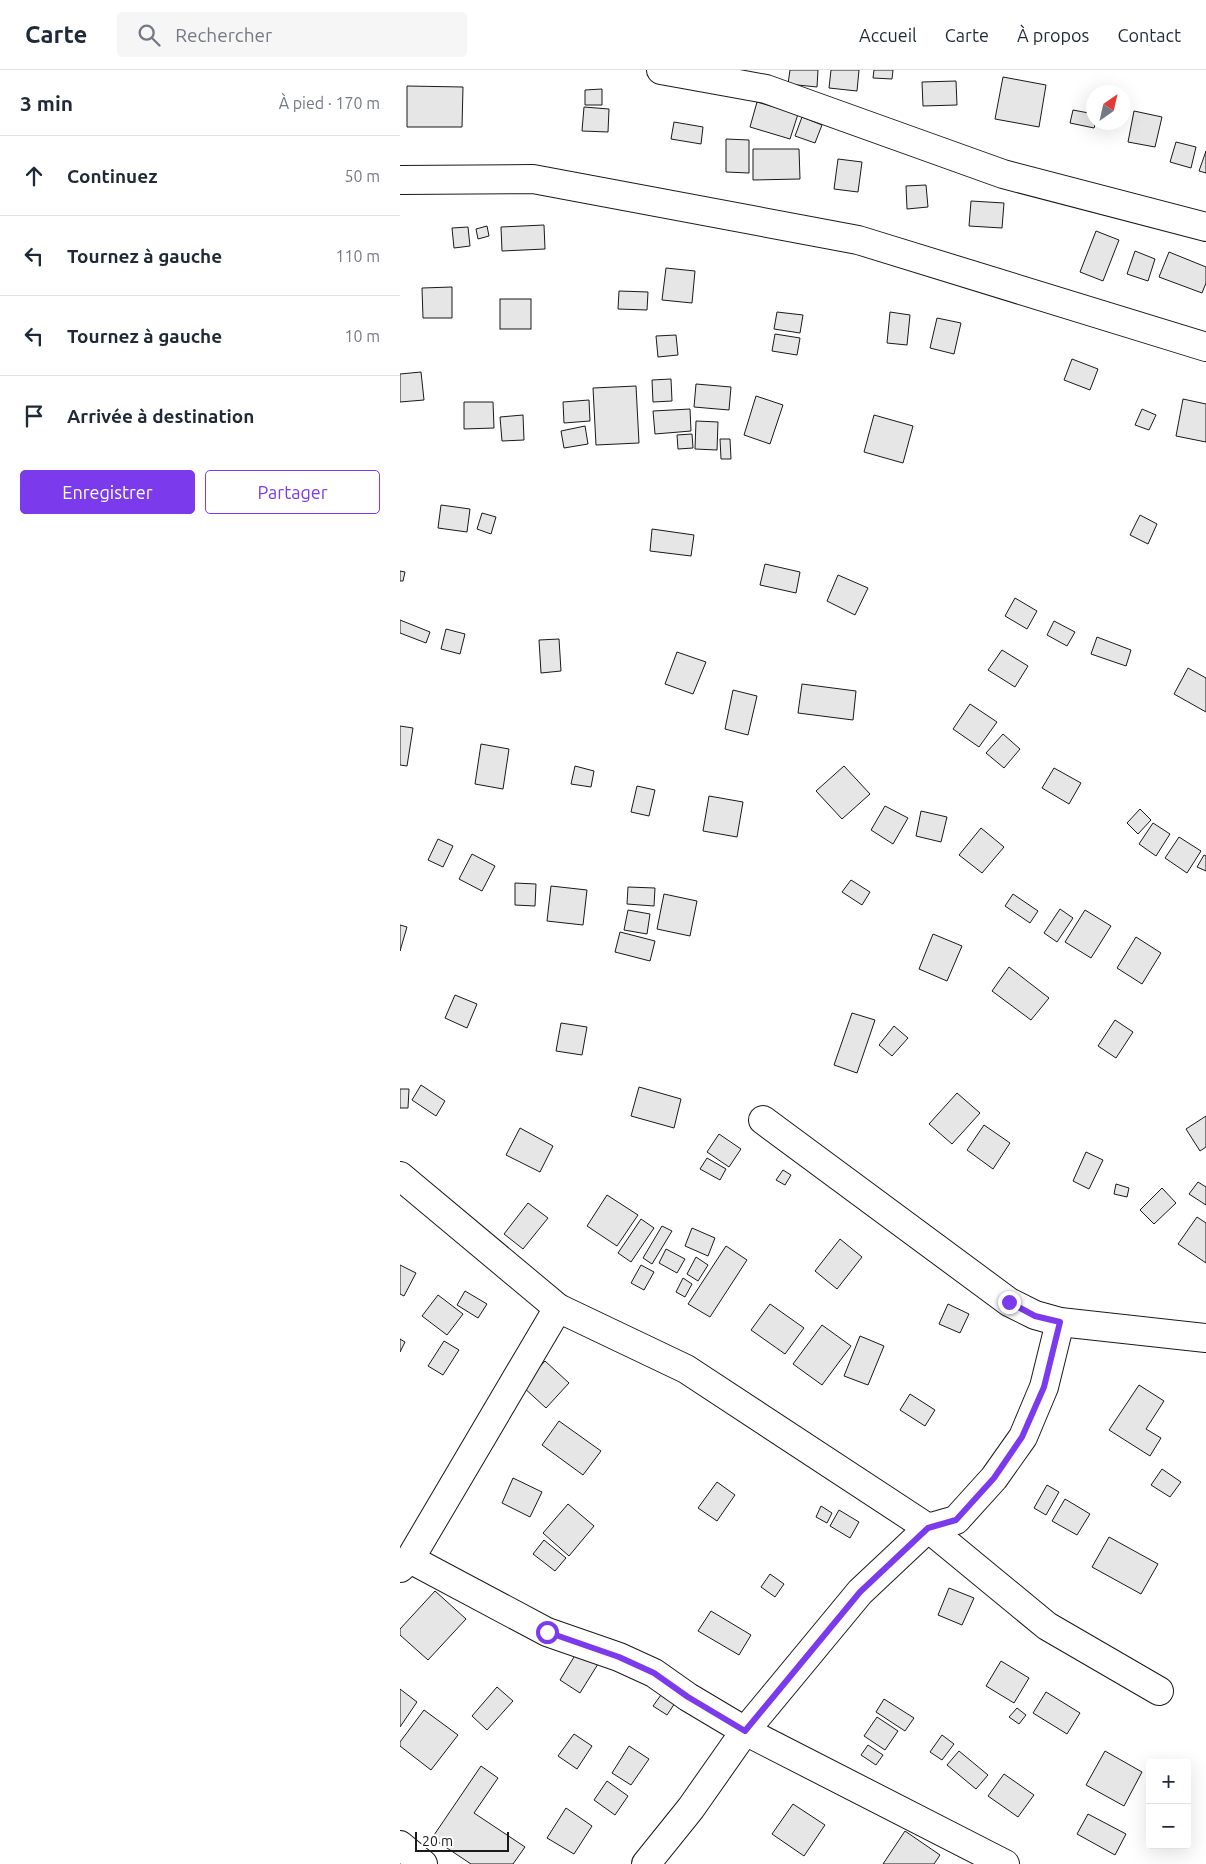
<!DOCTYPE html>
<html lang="fr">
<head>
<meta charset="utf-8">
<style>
  body { margin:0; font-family:Ubuntu,sans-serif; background:#f6f6f7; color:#1f2937 }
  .controls { position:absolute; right:15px; bottom:15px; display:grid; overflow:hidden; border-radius:5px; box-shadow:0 5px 20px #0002 }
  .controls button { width:45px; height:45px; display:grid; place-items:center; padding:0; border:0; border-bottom:1px solid #e0e1e3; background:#fff; color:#1f2937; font:25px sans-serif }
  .compass { position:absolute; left:686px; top:15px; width:45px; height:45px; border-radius:50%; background:#fff; box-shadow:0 5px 20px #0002; rotate:34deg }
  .scale { position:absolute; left:15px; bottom:12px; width:94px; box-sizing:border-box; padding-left:5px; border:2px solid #1a1a1a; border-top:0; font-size:14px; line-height:18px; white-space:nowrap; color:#1a1a1a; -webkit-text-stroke:4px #fff; paint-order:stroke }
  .stop { position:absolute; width:15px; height:15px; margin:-11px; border:4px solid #7c3aed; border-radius:50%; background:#fff }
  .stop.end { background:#7c3aed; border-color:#fff; box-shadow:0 1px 5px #0008 }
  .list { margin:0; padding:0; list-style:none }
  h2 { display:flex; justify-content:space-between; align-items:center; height:65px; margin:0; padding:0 20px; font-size:21px }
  h2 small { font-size:16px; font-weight:400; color:#747a83 }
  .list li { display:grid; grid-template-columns:32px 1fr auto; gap:15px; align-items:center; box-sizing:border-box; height:80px; padding:0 20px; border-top:1px solid #e0e1e3 }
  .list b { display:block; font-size:19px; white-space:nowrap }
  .list em { font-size:16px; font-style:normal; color:#747a83 }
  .actions { display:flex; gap:10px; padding:15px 20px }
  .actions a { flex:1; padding:11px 0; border:1px solid #7c3aed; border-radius:5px; text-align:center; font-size:18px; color:#7c3aed }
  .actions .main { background:#7c3aed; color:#fff }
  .icon { flex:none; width:28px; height:28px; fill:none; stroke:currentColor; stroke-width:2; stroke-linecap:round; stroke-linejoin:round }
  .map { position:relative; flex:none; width:806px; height:1794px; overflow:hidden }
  header { display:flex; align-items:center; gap:30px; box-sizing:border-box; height:70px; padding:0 25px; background:#fff; border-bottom:1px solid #e0e1e3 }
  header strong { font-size:24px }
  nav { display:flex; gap:28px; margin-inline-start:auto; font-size:18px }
  .search { width:350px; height:45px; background:#f6f6f7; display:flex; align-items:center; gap:12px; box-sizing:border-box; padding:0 18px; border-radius:5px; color:#747a83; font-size:19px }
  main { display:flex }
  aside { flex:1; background:#fff }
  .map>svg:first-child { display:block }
  .building { fill:#e6e6e6; stroke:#1a1a1a }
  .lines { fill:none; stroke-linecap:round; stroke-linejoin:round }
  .minor-casing { stroke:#1a1a1a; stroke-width:30 }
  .minor { stroke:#fff; stroke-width:28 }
  .route { stroke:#7c3aed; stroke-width:6 }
</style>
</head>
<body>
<header>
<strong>Carte</strong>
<div class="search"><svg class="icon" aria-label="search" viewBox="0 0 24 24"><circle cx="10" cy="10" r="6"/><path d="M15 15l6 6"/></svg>Rechercher</div>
<nav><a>Accueil</a><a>Carte</a><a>À propos</a><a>Contact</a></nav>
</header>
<main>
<aside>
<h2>3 min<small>À pied · 170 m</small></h2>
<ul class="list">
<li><svg class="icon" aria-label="ahead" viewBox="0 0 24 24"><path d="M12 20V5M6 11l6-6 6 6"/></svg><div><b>Continuez</b></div><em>50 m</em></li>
<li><svg class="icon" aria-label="left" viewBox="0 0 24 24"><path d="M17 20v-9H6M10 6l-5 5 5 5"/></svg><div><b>Tournez à gauche</b></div><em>110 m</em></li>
<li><svg class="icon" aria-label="left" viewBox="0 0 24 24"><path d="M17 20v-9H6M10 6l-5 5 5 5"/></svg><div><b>Tournez à gauche</b></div><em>10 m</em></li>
<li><svg class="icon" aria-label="arrive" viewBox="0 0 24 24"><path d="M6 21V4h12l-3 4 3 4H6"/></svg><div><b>Arrivée à destination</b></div></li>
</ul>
<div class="actions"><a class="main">Enregistrer</a><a>Partager</a></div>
</aside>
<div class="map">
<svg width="806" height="1794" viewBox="0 0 806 1794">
  <rect width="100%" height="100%" fill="#fff"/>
  <g class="building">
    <path d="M390,0h28l-1,17 -29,-3z"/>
    <path d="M431,0h28l-2,21 -28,-3z"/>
    <path d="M474,0h19l-1,9 -19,-1z"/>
    <path d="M603,7l43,8 -7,42 -44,-8z"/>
    <path d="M556,11l1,24 -34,1 -1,-24z"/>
    <path d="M7,16l56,1 -1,40h-55z"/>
    <path d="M202,19v16h-17v-15z"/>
    <path d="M357,32l41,12 -8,25 -40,-12z"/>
    <path d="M184,37l25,2 -1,23 -26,-1z"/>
    <path d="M673,40l21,4v8h2l-2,6 -24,-5z"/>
    <path d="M734,41l28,6 -7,30 -27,-5z"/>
    <path d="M402,47l20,8 -7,18 -20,-7z"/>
    <path d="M274,52l29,5 -2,17 -30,-5z"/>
    <path d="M326,69l23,1v33l-23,-1z"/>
    <path d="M776,72l20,5 -5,21 -21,-6z"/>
    <path d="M353,79h46l1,30 -47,1z"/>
    <path d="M806,81v22l-7,-2z"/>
    <path d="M438,89l24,3 -4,30 -24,-3z"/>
    <path d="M526,115l2,22 -21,2 -1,-23z"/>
    <path d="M571,131l33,2 -2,25 -33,-2z"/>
    <path d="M144,155l1,24 -43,2 -1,-24z"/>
    <path d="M87,156l2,10 -11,3 -2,-10z"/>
    <path d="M68,157l2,19 -16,2 -2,-20z"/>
    <path d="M696,161l23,9 -16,41 -23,-9z"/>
    <path d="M735,181l20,8 -7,22 -21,-7z"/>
    <path d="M769,182l37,15v16l-4,10 -43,-16z"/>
    <path d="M266,198l29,3 -3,32 -30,-3z"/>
    <path d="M52,217v31h-29l-1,-30z"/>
    <path d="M219,221l29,1 -1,18 -29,-1z"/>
    <rect x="100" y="229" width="31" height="30"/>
    <path d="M377,242l26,3 -3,18 -26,-4z"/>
    <path d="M490,242l20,3 -3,30 -20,-2z"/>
    <path d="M537,248l24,5 -7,31 -24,-6z"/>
    <path d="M375,264l25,4 -3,17 -25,-4z"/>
    <path d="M276,265l2,20 -20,2 -2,-21z"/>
    <path d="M672,289l26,10 -8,21 -26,-10z"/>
    <path d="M21,302l3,28 -24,2v-28z"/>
    <path d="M271,309l1,22 -19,1 -1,-22z"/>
    <path d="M296,314l35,3 -2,23 -35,-3z"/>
    <path d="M236,316l3,57 -43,2 -3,-57z"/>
    <path d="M356,326l27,9 -13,39 -26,-9z"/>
    <path d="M783,329l23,5v38l-30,-6z"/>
    <path d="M189,330l1,21 -26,2 -1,-21z"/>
    <path d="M64,332h29l1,26 -30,1z"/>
    <path d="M290,339l1,22 -36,3 -2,-23z"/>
    <path d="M742,339l14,6 -7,15 -14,-5z"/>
    <path d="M123,345l1,25 -22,1 -2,-24z"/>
    <path d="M474,345l39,11 -10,37 -39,-11z"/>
    <path d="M296,351l22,1 -1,28 -22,-1z"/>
    <path d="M185,356l3,18 -24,4 -3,-17z"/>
    <path d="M292,364l1,14 -15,1 -1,-14z"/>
    <path d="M320,369h10l1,20h-10z"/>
    <path d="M41,435l29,4 -3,23 -29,-4z"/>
    <path d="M82,443l14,4 -5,17 -14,-5z"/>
    <path d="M740,445l17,9 -9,20 -18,-9z"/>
    <path d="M252,459l42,6 -3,21 -41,-5z"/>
    <path d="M365,494l35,8 -4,21 -36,-8z"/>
    <path d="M0,501l5,1 -2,9h-3z"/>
    <path d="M438,505l30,13 -13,27 -28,-14z"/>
    <path d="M615,528l22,13 -10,18 -22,-13z"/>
    <path d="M0,550l30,12 -4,11 -26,-10z"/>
    <path d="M654,551l21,11 -8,14 -20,-11z"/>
    <path d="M46,559l19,5 -5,20 -19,-5z"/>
    <path d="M697,567l34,13 -5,16 -35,-12z"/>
    <path d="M159,569l2,32 -20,2 -2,-33z"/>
    <path d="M602,580l26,16 -13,21 -27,-17z"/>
    <path d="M277,582l29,10 -13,32 -28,-10z"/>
    <path d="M788,598l18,10v34l-32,-18z"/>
    <path d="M402,614l54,7 -3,29 -55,-7z"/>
    <path d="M333,620l24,6 -9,39 -23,-6z"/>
    <path d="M570,634l27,18 -18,25 -26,-18z"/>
    <path d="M0,656l13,2 -6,38 -7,-1z"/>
    <path d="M603,664l17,15 -16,19 -18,-15z"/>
    <path d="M81,674l28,5 -6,40 -28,-5z"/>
    <path d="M175,696l19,5 -3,16 -20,-3z"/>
    <path d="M444,696l26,28 -28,25 -26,-28z"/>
    <path d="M654,698l27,15 -12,21 -27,-16z"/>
    <path d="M237,716l18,4 -6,26 -18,-4z"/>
    <path d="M309,726l34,6 -6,35 -34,-6z"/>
    <path d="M485,736l23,12 -15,26 -22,-14z"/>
    <path d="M740,739l11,11 -13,14 -11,-11z"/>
    <path d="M521,741l26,6 -6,25 -25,-6z"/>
    <path d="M753,753l17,11 -14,22 -17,-12z"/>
    <path d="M581,758l23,19 -22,26 -23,-18z"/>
    <path d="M779,767l22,14 -14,22 -22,-15z"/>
    <path d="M38,769l15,7 -10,21 -15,-7z"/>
    <path d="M72,784l23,12 -13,25 -23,-12z"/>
    <path d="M804,785l2,1v15l-9,-4z"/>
    <path d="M451,810l19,12 -8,13 -20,-13z"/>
    <path d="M115,813l21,1 -1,22 -20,-1z"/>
    <path d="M151,816l36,4 -4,35 -36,-4z"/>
    <path d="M228,817l27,1 -1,18 -27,-2z"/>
    <path d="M264,824l33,7 -7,35 -33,-7z"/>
    <path d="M613,824l25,17 -8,12 -25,-17z"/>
    <path d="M660,839l13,9 -16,24 -13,-9z"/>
    <path d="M228,840l22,4 -3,20 -23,-4z"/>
    <path d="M685,840l26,16 -20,32 -26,-16z"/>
    <path d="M0,855l7,2 -7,24z"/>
    <path d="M220,862l35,9 -5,20 -35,-9z"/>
    <path d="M533,864l29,12 -15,35 -28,-12z"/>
    <path d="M736,867l25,16 -19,31 -25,-16z"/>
    <path d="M609,897l40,31 -18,22 -39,-29z"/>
    <path d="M55,925l22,9 -10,24 -22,-10z"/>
    <path d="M452,943l23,7 -18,53 -23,-8z"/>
    <path d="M715,950l18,12 -17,26 -18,-12z"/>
    <path d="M161,953l26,4 -5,28 -26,-4z"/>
    <path d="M494,956l14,12 -16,18 -13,-11z"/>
    <path d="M21,1015l24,16 -9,15 -24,-16z"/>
    <path d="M239,1017l42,12 -7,29 -43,-12z"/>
    <path d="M0,1019h9l-1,19h-8z"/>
    <path d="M557,1023l23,20 -28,31 -23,-20z"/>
    <path d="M806,1046v31l-6,4 -14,-22z"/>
    <path d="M584,1055l26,18 -17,26 -26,-19z"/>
    <path d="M120,1058l33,18 -13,26 -34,-17z"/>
    <path d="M319,1064l22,15 -12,18 -22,-15z"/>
    <path d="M686,1082l17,8 -14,29 -16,-8z"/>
    <path d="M307,1088l19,11 -6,11 -20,-11z"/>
    <path d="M383,1100l8,5 -6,10 -9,-5z"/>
    <path d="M798,1112l8,5v18l-17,-11z"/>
    <path d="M716,1114l13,4 -2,9 -13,-3z"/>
    <path d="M762,1118l14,15 -22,21 -14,-14z"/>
    <path d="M207,1125l31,20 -21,31 -30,-20z"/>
    <path d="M128,1133l20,15 -25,31 -19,-15z"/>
    <path d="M797,1147l9,6v40l-28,-19z"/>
    <path d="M241,1149l13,9 -23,34 -13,-9z"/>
    <path d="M262,1156l10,5 -20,33 -9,-6z"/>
    <path d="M292,1158l23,10 -7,18 -23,-10z"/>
    <path d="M440,1169l22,18 -25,32 -22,-18z"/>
    <path d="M326,1176l21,14 -37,57 -22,-13z"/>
    <path d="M266,1179l19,10 -8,14 -18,-10z"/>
    <path d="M296,1187l12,8 -10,16 -11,-7z"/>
    <path d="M0,1195l16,8 -12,23 -4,-2z"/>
    <path d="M241,1195l13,7 -10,18 -13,-7z"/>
    <path d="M283,1208l9,6 -7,13 -9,-5z"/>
    <path d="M65,1221l22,13 -9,14 -21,-13z"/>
    <path d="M38,1225l25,19 -16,21 -25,-19z"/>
    <path d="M370,1234l34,24 -19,26 -34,-24z"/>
    <path d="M548,1234l21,10 -9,19 -21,-9z"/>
    <path d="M422,1255l29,21 -29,39 -29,-21z"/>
    <path d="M460,1266l24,10 -16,39 -24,-9z"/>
    <path d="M0,1269l5,3 -5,10z"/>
    <path d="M44,1271l15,9 -16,25 -15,-9z"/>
    <path d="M145,1291l24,22 -23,25 -24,-22z"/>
    <path d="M739,1315l25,16 -18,28 15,9 -11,18 -41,-26z"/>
    <path d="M510,1324l25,16 -10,16 -25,-16z"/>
    <path d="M159,1351l42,30 -18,24 -41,-30z"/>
    <path d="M762,1399l19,13 -11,15 -19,-12z"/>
    <path d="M113,1408l29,14 -12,25 -28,-14z"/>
    <path d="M317,1412l18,13 -18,26 -19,-13z"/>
    <path d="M647,1415l12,7 -13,23 -12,-7z"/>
    <path d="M665,1429l25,15 -13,21 -25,-14z"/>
    <path d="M168,1434l26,22 -25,30 -26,-23z"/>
    <path d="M421,1436l11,7 -5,10 -11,-6z"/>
    <path d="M439,1440l20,12 -9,16 -20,-12z"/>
    <path d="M709,1467l49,27 -17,30 -49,-27z"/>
    <path d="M144,1470l22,18 -11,13 -22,-17z"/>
    <path d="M370,1504l14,10 -9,13 -14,-10z"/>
    <path d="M549,1518l25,10 -12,27 -24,-10z"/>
    <path d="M35,1521l31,28 -38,41 -28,-25v-6z"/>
    <path d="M311,1541l40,24 -12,20 -41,-24z"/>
    <path d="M177,1582l21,12 -18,29 -20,-13z"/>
    <path d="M601,1591l28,17 -15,25 -28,-17z"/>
    <path d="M97,1617l16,14 -26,29 -15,-14z"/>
    <path d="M266,1618l13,9 -12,18 -14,-9z"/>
    <path d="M0,1619l17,13 -17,25z"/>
    <path d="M646,1622l34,21 -13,21 -34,-21z"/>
    <path d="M484,1629l30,19 -9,13 -29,-19z"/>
    <path d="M617,1638l9,7 -7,9 -10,-7z"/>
    <path d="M24,1640l34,25 -27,35 -31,-24v-4z"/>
    <path d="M477,1647l21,14 -13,19 -21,-14z"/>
    <path d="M174,1664l18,12 -15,23 -19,-13z"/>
    <path d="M542,1665l12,9 -12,16 -12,-8z"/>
    <path d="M468,1675l15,10 -7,10 -15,-10z"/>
    <path d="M229,1676l20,13 -18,26 -19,-12z"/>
    <path d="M559,1681l29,24 -12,14 -29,-24z"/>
    <path d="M705,1681l37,21 -18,34 -38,-21z"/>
    <path d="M81,1696l17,12 -24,35 51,34 -12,17h-42l-39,-26z"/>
    <path d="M604,1704l30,21 -16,22 -30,-21z"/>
    <path d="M207,1711l21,15 -13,19 -21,-15z"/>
    <path d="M393,1734l32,21 -21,31 -32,-22z"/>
    <path d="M166,1738l26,18 -18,28 -27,-16z"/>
    <path d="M688,1744l38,20 -11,21 -38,-21z"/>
    <path d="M505,1761l35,24 -6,9h-51z"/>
  </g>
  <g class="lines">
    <g class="minor-casing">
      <g id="minor">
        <path d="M261,0l105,19 237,85 203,53"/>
        <path d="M0,110l133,-1 325,61 348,107"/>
        <path d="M363,1050l246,182 26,13 25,7 146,16"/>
        <path d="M0,1106l158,132 128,61 242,159 119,98 112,65"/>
        <path d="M10,1489l148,-251"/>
        <path d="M0,1498l10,-9 137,73 72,25 35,16 34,24 57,34 -54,77 -45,56"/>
        <path d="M0,1775l23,19"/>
        <path d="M605,1794l-260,-133 115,-139 68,-64 28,-8 38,-42 29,-41 21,-50 16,-65"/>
      </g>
    </g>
    <use href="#minor" class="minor"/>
  </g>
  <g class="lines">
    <path class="route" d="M147,1562l72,25 35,16 34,24 57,34 115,-139 68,-64 28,-8 38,-42 28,-41 22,-50 16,-65 -25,-6 -26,-14"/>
  </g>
</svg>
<div class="controls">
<button>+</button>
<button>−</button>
</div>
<svg class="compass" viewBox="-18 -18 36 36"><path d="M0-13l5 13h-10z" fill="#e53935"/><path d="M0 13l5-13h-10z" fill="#747a83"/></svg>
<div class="scale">20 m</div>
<div class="stop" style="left:147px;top:1562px"></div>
<div class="stop end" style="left:609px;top:1232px"></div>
</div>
</main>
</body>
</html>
